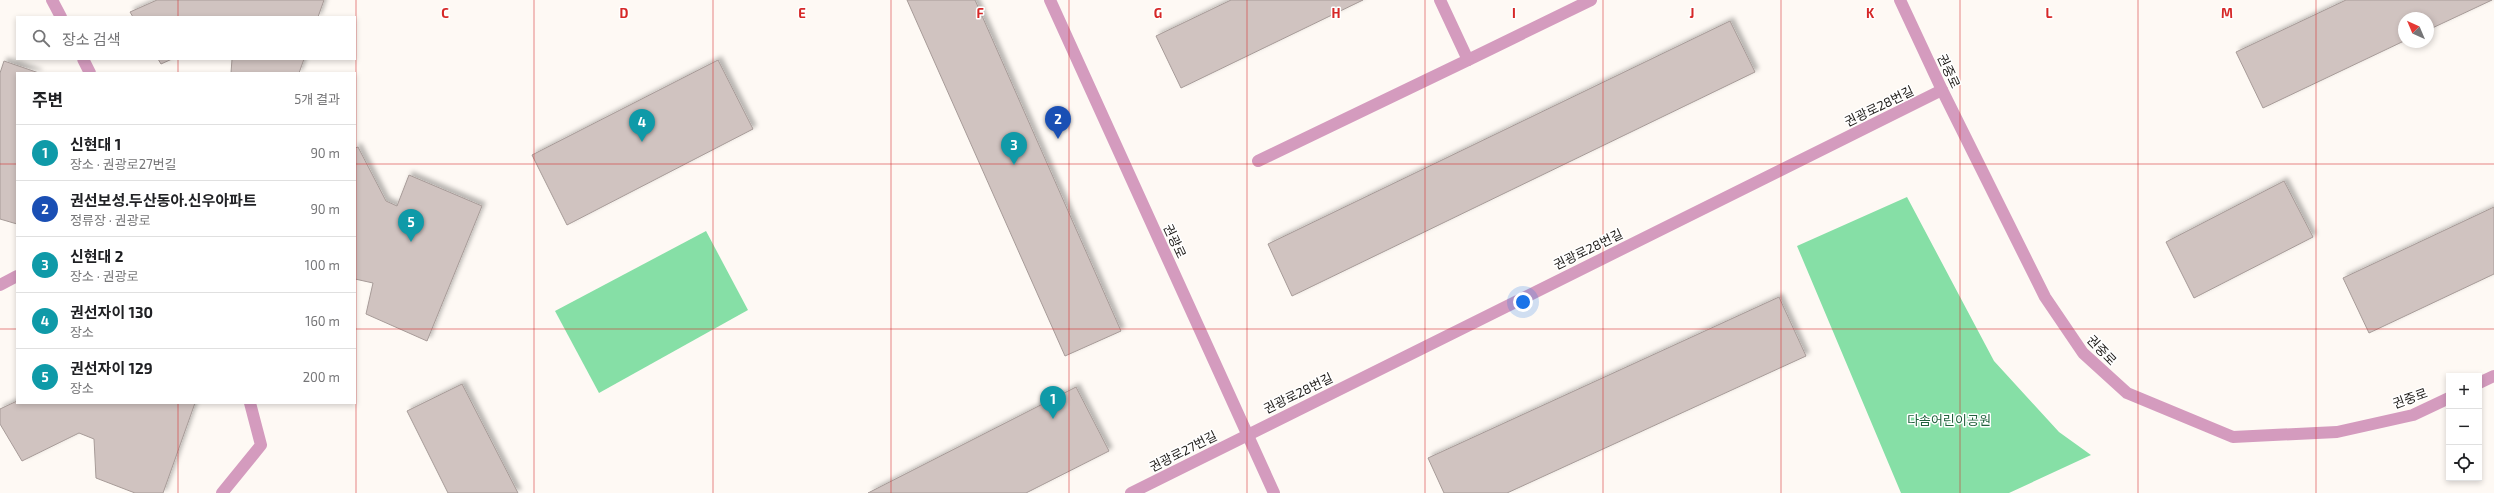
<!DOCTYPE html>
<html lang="ko">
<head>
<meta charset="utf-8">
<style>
  body { margin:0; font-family:"Exo 2","Noto Sans KR",sans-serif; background:#f2f2f2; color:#202124 }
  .controls { position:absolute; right:12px; bottom:12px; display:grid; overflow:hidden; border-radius:0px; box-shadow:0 2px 6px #0003 }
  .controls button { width:36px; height:36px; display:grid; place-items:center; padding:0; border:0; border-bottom:1px solid #e0e0e0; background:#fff; color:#202124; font:20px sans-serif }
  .compass { position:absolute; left:2398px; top:12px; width:36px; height:36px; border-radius:50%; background:#fff; box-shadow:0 2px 6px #0003; rotate:316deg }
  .you { position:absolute; left:1523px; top:302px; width:14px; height:14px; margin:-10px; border:3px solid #fff; border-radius:50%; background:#1a73e8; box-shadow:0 0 0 6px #1a73e833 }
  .badge { display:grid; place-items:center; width:26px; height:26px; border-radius:50%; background:#d93025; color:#fff; font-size:13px; font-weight:700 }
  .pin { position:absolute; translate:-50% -33px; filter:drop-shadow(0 1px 2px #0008) }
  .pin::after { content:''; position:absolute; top:21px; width:14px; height:12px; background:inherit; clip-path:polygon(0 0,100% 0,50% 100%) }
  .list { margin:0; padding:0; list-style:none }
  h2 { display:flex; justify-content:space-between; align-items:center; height:52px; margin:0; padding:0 16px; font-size:17px }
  h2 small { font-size:13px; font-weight:400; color:#757577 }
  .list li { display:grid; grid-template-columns:26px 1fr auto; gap:12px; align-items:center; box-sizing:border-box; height:56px; padding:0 16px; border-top:1px solid #e0e0e0 }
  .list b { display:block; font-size:15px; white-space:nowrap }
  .list p { margin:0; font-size:13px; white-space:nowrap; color:#757577 }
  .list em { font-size:13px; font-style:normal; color:#757577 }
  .icon { flex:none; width:22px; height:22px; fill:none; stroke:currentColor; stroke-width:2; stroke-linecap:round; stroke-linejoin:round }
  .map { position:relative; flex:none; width:2494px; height:493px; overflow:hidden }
  .search { position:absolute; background:#fff; box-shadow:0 2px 6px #0003; left:16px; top:16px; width:340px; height:44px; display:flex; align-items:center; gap:10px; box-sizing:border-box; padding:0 14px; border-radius:0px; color:#757577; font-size:15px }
  .panel { position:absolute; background:#fff; box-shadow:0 2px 6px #0003; left:16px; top:72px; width:340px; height:332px; border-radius:0px }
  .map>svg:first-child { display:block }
  .green { fill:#86dfa6 }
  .building { fill:#d0c3c0; stroke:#a79b98; filter:url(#shadow) }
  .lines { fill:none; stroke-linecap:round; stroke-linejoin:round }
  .minor { stroke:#d49bbe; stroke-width:12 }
  .grid { fill:none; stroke:#d62828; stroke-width:1; stroke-opacity:0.55 }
  .labels { text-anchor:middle; stroke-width:3; stroke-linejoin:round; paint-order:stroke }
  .street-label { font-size:13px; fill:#201d1a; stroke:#fff }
  .park-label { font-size:13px; fill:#21623d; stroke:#fff }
  .grid-label { font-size:13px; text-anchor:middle; font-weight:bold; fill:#d62828; stroke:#fff; stroke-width:3; stroke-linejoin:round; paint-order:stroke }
</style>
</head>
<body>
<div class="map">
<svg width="2494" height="493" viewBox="0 0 2494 493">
  <defs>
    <filter id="shadow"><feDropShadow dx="3.5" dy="-3.5" stdDeviation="2" flood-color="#0004"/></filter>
  </defs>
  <rect width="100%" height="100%" fill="#fef9f4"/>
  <g class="green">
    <path d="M1907,197l87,164 65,71 32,23 -82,38h-108l-104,-247z"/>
    <path d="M706,231l42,79 -149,83 -44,-82z"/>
  </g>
  <g class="building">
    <path d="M157,0h167l-6,17h-185l-3,-5z"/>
    <path d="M907,0h68l146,331 -56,25z"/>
    <path d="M1231,0h132l-182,88 -25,-52z"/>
    <path d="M2346,0h146l-64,30v-12h-24v23l-141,67 -27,-56z"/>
    <path d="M1730,21l25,51 -463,224 -24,-52z"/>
    <path d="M158,59h14l-11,5z"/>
    <path d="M232,59h72l-5,14h-68z"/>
    <path d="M718,60l35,69 -186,96 -35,-70z"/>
    <path d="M4,61l35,12h-22v151l-17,-5v-146z"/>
    <path d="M358,147l28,54 11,5 12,-31 73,31 -55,135 -61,-27 7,-31 -18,-4v-131z"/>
    <path d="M2284,181l29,56 -119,61 -28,-56z"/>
    <path d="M2494,207v67l-125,59 -26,-55z"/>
    <path d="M1779,297l27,59 -299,137h-63l-16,-35z"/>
    <path d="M462,384l56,109h-70l-41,-82z"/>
    <path d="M1076,387l33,64 -83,42h-158z"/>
    <path d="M17,401v2h178l-32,90h-28l-39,-15 -2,-39 -15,-6 -57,28 -22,-37v-15z"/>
  </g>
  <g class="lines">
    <g class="minor">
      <path d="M52,0l9,17"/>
      <path d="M1050,0l224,493"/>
      <path d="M1900,0l42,90 103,207 38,56 44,40 106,44 104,-5 76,-17 36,-17"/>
      <path d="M83,59l7,14"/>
      <path d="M1468,60l123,-60"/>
      <path d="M1258,161l210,-101 -28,-60"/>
      <path d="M0,285l17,-9"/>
      <path d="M2479,383l15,-7"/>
      <path d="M222,493l39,-48 -11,-42"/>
      <path d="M1131,493l811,-403"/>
    </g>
  </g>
  <path class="grid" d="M178,0v17M356,0v493M534,0v493M713,0v493M891,0v493M1069,0v493M1247,0v493M1425,0v493M1603,0v493M1781,0v493M1960,0v493M2138,0v493M2316,0v493M178,59v14M0,164h17M355,164h2139M0,329h17M355,329h2139M178,403v90"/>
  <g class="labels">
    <g class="street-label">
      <text transform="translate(1949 71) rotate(65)" y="5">권중로</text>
      <text transform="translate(1879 106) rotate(-26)" y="5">권광로28번길</text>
      <text transform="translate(1175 241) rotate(65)" y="5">권광로</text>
      <text transform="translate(1588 249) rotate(-26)" y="5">권광로28번길</text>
      <text transform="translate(2102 350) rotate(46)" y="5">권중로</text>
      <text transform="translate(1298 393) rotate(-26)" y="5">권광로28번길</text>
      <text transform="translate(2410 398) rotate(-20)" y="5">권중로</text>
      <text transform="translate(1183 451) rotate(-27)" y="5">권광로27번길</text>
    </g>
    <g class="park-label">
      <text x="1949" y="425">다솜어린이공원</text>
    </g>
  </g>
  <g class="grid-label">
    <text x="445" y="18">C</text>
    <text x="624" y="18">D</text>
    <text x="802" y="18">E</text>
    <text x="980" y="18">F</text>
    <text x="1158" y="18">G</text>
    <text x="1336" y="18">H</text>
    <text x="1514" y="18">I</text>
    <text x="1692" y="18">J</text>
    <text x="1870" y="18">K</text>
    <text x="2049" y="18">L</text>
    <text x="2227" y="18">M</text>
  </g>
</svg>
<div class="controls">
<button>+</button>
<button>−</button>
<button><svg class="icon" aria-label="locate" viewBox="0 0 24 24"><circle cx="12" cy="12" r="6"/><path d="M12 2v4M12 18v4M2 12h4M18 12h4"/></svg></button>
</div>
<svg class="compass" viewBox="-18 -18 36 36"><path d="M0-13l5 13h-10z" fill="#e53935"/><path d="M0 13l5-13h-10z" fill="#757577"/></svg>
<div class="you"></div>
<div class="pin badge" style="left:1053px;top:419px;background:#0f9aa8">1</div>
<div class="pin badge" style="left:1058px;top:139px;background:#1a4fb4">2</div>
<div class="pin badge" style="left:1014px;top:165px;background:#0f9aa8">3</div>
<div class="pin badge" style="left:642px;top:142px;background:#0f9aa8">4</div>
<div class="pin badge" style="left:411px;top:242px;background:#0f9aa8">5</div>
<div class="search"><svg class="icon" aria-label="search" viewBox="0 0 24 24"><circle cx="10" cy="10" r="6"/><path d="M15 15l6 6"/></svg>장소 검색</div>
<section class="panel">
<h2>주변<small>5개 결과</small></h2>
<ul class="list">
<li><span class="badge" style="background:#0f9aa8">1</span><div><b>신현대 1</b><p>장소 · 권광로27번길</p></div><em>90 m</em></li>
<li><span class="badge" style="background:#1a4fb4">2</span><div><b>권선보성.두산동아.신우아파트</b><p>정류장 · 권광로</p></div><em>90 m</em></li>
<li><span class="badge" style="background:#0f9aa8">3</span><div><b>신현대 2</b><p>장소 · 권광로</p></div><em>100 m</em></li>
<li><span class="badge" style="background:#0f9aa8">4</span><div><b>권선자이 130</b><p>장소</p></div><em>160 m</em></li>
<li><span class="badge" style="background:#0f9aa8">5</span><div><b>권선자이 129</b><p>장소</p></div><em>200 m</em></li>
</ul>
</section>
</div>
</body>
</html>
